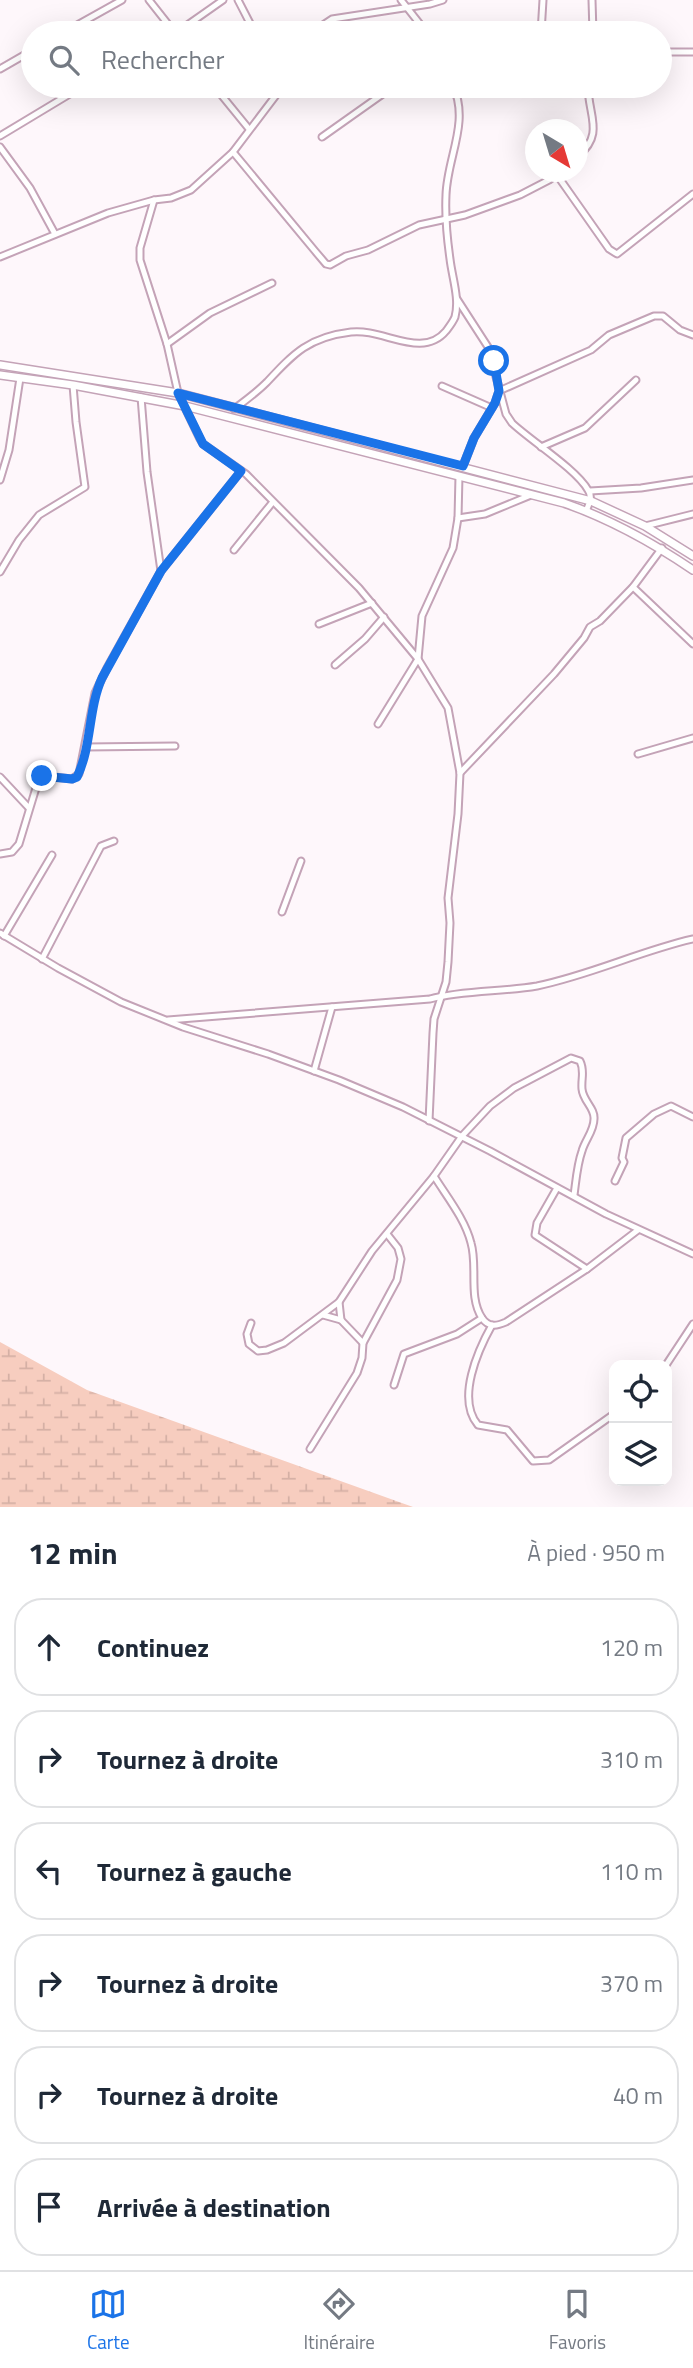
<!DOCTYPE html>
<html lang="fr">
<head>
<meta charset="utf-8">
<style>
  body { margin:0; font-family:"Titillium Web",sans-serif; background:#f6f6f7; color:#1f2937 }
  .controls { position:absolute; right:21px; bottom:21px; display:grid; overflow:hidden; border-radius:14px; box-shadow:0 7px 28px #0002 }
  .controls button { width:63px; height:63px; display:grid; place-items:center; padding:0; border:0; border-bottom:2px solid #e0e1e3; background:#fff; color:#1f2937; font:35px sans-serif }
  .compass { position:absolute; left:525px; top:119px; width:63px; height:63px; border-radius:50%; background:#fff; box-shadow:0 7px 28px #0002; rotate:142deg }
  .stop { position:absolute; width:21px; height:21px; margin:-16px; border:5px solid #1a73e8; border-radius:50%; background:#fff }
  .stop.end { background:#1a73e8; border-color:#fff; box-shadow:0 2px 7px #0008 }
  .list { margin:0; padding:0; list-style:none }
  h2 { display:flex; justify-content:space-between; align-items:center; height:91px; margin:0; padding:0 28px; font-size:30px }
  h2 small { font-size:23px; font-weight:400; color:#747a83 }
  .list li { display:grid; grid-template-columns:46px 1fr auto; gap:21px; align-items:center; box-sizing:border-box; height:98px; margin:0 14px 14px; padding:0 14px; border:2px solid #e0e1e3; border-radius:28px }
  .list b { display:block; font-size:26px; white-space:nowrap }
  .list em { font-size:23px; font-style:normal; color:#747a83 }
  .icon { flex:none; width:38px; height:38px; fill:none; stroke:currentColor; stroke-width:2; stroke-linecap:round; stroke-linejoin:round }
  .map { position:relative; flex:none; width:693px; height:1507px; overflow:hidden }
  .search { position:absolute; background:#fff; box-shadow:0 7px 28px #0002; left:21px; right:21px; top:21px; height:77px; display:flex; align-items:center; gap:18px; box-sizing:border-box; padding:0 24px; border-radius:38px; color:#747a83; font-size:26px }
  .sheet { height:763px; background:#fff }
  nav { display:flex; justify-content:space-around; align-items:center; box-sizing:border-box; height:98px; border-top:2px solid #e0e1e3; background:#fff; font-size:19px; color:#747a83 }
  nav a { display:grid; justify-items:center; gap:4px }
  nav .on { color:#1a73e8 }
  .map>svg:first-child { display:block }
  .wetland { fill:url(#wetland-marsh) }
  .lines { fill:none; stroke-linecap:round; stroke-linejoin:round }
  .street-casing { stroke:#c4a3b7; stroke-width:9 }
  .secondary-casing { stroke:#c4a3b7; stroke-width:10 }
  .street { stroke:#fff; stroke-width:5 }
  .secondary { stroke:#fff; stroke-width:7 }
  .route { stroke:#1a73e8; stroke-width:9 }
</style>
</head>
<body>
<div class="map">
<svg width="693" height="1507" viewBox="0 0 693 1507">
  <defs>
    <pattern id="wetland-marsh" width="20" height="14" patternUnits="userSpaceOnUse" patternTransform="scale(1.75)"><rect width="20" height="14" fill="#f7cdbf"/><path d="M1 5h8M5 5V1M11 12h8M15 12V8" fill="none" stroke="#d5b0a5"/></pattern>
  </defs>
  <rect width="100%" height="100%" fill="#fef7fb"/>
  <path class="wetland" d="M0,1342l87,48 326,117h-413z"/>
  <g class="lines">
    <g class="street-casing">
      <g id="street">
        <path d="M149,0l26,33"/>
        <path d="M238,0l17,33"/>
        <path d="M401,0l26,33"/>
        <path d="M592,0l1,33"/>
        <path d="M63,33l59,-33"/>
        <path d="M176,33l47,-33"/>
        <path d="M317,33l6,-8 9,-6 98,-15 13,-4"/>
        <path d="M541,33l2,-33"/>
        <path d="M660,52h33"/>
        <path d="M0,69l33,-19"/>
        <path d="M214,86l35,43"/>
        <path d="M0,136l83,-50"/>
        <path d="M322,137l72,-51"/>
        <path d="M0,147l30,41 25,46"/>
        <path d="M233,152l82,99 11,13 4,1 16,-9 22,-6 51,-25 46,-10 55,-20 29,-15 11,-8"/>
        <path d="M578,156c27,-22 10,-41 10,-70"/>
        <path d="M557,175l52,74 8,5 76,-60"/>
        <path d="M154,200l-14,48v12l27,84 11,49 22,46 3,5 43,30 113,114 59,71 30,49 12,65 -2,41 -10,84 2,25 -2,39 -2,20 -12,37 -1,14 -4,88"/>
        <path d="M0,257l108,-44 46,-13 17,-2 20,-8 42,-38 50,-66"/>
        <path d="M457,299l31,48 18,67 6,9c19,18 64,46 76,67 5,7 1,14 -2,21"/>
        <path d="M167,344l43,-31 62,-30"/>
        <path d="M442,386l50,22"/>
        <path d="M141,397l6,75 14,99"/>
        <path d="M234,409c11,-8 23,-17 33,-27 27,-29 42,-45 84,-50 32,-4 71,28 95,-1 3,-4 7,-9 9,-14 5,-18 -3,-40 -5,-58 -3,-21 -5,-43 -4,-64 1,-37 24,-73 7,-109"/>
        <path d="M541,447l44,-19 51,-48"/>
        <path d="M463,466l11,-28 21,-35 4,-12 92,-41 18,-15 45,-19h9l17,14 13,5"/>
        <path d="M0,480l9,-30 11,-72"/>
        <path d="M590,491l51,-3 52,-8"/>
        <path d="M458,518l27,-4 46,-19"/>
        <path d="M645,526l48,-12"/>
        <path d="M234,550l38,-47"/>
        <path d="M0,572l19,-32 20,-25 46,-28 -9,-65 -3,-37"/>
        <path d="M633,587l60,57"/>
        <path d="M319,624l53,-21"/>
        <path d="M335,665l30,-26 19,-22"/>
        <path d="M378,724l40,-65 4,-43 31,-68 5,-30 1,-42"/>
        <path d="M86,747l89,-1"/>
        <path d="M638,754l55,-16"/>
        <path d="M460,773l94,-99 30,-36 6,-11 10,-6 33,-34 29,-39"/>
        <path d="M0,777l29,31"/>
        <path d="M0,854l12,-2 7,-8 20,-66 6,-2 27,3 7,-5 16,-81 12,-25 54,-97 80,-100"/>
        <path d="M282,912l19,-51"/>
        <path d="M0,933l58,35 63,34 62,25 85,27 71,26 64,27 87,44 116,63 87,40"/>
        <path d="M4,936l48,-81"/>
        <path d="M42,959l59,-113 13,-5"/>
        <path d="M168,1020l262,-21c33,-9 73,-7 107,-13 54,-11 103,-35 156,-47"/>
        <path d="M314,1071l18,-64"/>
        <path d="M434,1176c13,21 31,43 37,67 7,23 -3,54 11,75 7,10 15,8 24,4l81,-53 51,-39"/>
        <path d="M615,1181l9,-19 -2,-4 4,-20 28,-24 17,-8 22,11"/>
        <path d="M557,1188l-20,35 -2,12 52,34"/>
        <path d="M339,1302l2,18 22,23"/>
        <path d="M323,1315l18,5"/>
        <path d="M251,1323l-4,11 2,10 9,7 9,-1 17,-7 55,-41 33,-51 62,-75 28,-40 28,-30 24,-18 57,-30 9,3c5,10 1,17 2,28 1,12 13,19 12,30 0,12 -9,21 -12,32 -5,14 -6,30 -8,44"/>
        <path d="M492,1325c-14,25 -36,74 -14,100l29,5 26,31 16,-1 65,-46"/>
        <path d="M666,1365l27,-41"/>
        <path d="M394,1385l10,-31 53,-20 25,-16"/>
        <path d="M310,1449l47,-76 5,-15 1,-15 34,-63 4,-21 -3,-11 -11,-14"/>
      </g>
    </g>
    <g class="secondary-casing">
      <g id="secondary">
        <path d="M0,365l178,28 413,108 54,25 48,30"/>
        <path d="M0,375l73,10 112,21 379,97c46,16 89,40 129,67"/>
      </g>
    </g>
    <use href="#street" class="street"/>
    <use href="#secondary" class="secondary"/>
  </g>
  <g class="lines">
    <path class="route" d="M42,776l30,3 5,-2c15,-31 11,-68 25,-99l59,-107 80,-100 -38,-27 -25,-51 285,73 11,-28 21,-35 4,-12 -5,-30"/>
  </g>
</svg>
<div class="controls">
<button><svg class="icon" aria-label="locate" viewBox="0 0 24 24"><circle cx="12" cy="12" r="6"/><path d="M12 2v4M12 18v4M2 12h4M18 12h4"/></svg></button>
<button><svg class="icon" aria-label="layers" viewBox="0 0 24 24"><path d="M12 4l9 5-9 5-9-5zM3 14l9 5 9-5"/></svg></button>
</div>
<svg class="compass" viewBox="-18 -18 36 36"><path d="M0-13l5 13h-10z" fill="#e53935"/><path d="M0 13l5-13h-10z" fill="#747a83"/></svg>
<div class="stop" style="left:494px;top:361px"></div>
<div class="stop end" style="left:42px;top:776px"></div>
<div class="search"><svg class="icon" aria-label="search" viewBox="0 0 24 24"><circle cx="10" cy="10" r="6"/><path d="M15 15l6 6"/></svg>Rechercher</div>
</div>
<section class="sheet">
<h2>12 min<small>À pied · 950 m</small></h2>
<ul class="list">
<li><svg class="icon" aria-label="ahead" viewBox="0 0 24 24"><path d="M12 20V5M6 11l6-6 6 6"/></svg><div><b>Continuez</b></div><em>120 m</em></li>
<li><svg class="icon" aria-label="right" viewBox="0 0 24 24"><path d="M7 20v-9h11M14 6l5 5-5 5"/></svg><div><b>Tournez à droite</b></div><em>310 m</em></li>
<li><svg class="icon" aria-label="left" viewBox="0 0 24 24"><path d="M17 20v-9H6M10 6l-5 5 5 5"/></svg><div><b>Tournez à gauche</b></div><em>110 m</em></li>
<li><svg class="icon" aria-label="right" viewBox="0 0 24 24"><path d="M7 20v-9h11M14 6l5 5-5 5"/></svg><div><b>Tournez à droite</b></div><em>370 m</em></li>
<li><svg class="icon" aria-label="right" viewBox="0 0 24 24"><path d="M7 20v-9h11M14 6l5 5-5 5"/></svg><div><b>Tournez à droite</b></div><em>40 m</em></li>
<li><svg class="icon" aria-label="arrive" viewBox="0 0 24 24"><path d="M6 21V4h12l-3 4 3 4H6"/></svg><div><b>Arrivée à destination</b></div></li>
</ul>
</section>
<nav>
<a class="on"><svg class="icon" aria-label="map" viewBox="0 0 24 24"><path d="M3 6l6-2 6 2 6-2v14l-6 2-6-2-6 2zM9 4v14M15 6v14"/></svg>Carte</a>
<a><svg class="icon" aria-label="directions" viewBox="0 0 24 24"><path d="M12 3l9 9-9 9-9-9zM9 14v-3h6M13 9l2 2-2 2"/></svg>Itinéraire</a>
<a><svg class="icon" aria-label="saved" viewBox="0 0 24 24"><path d="M7 4h10v16l-5-4-5 4z"/></svg>Favoris</a>
</nav>
</body>
</html>
